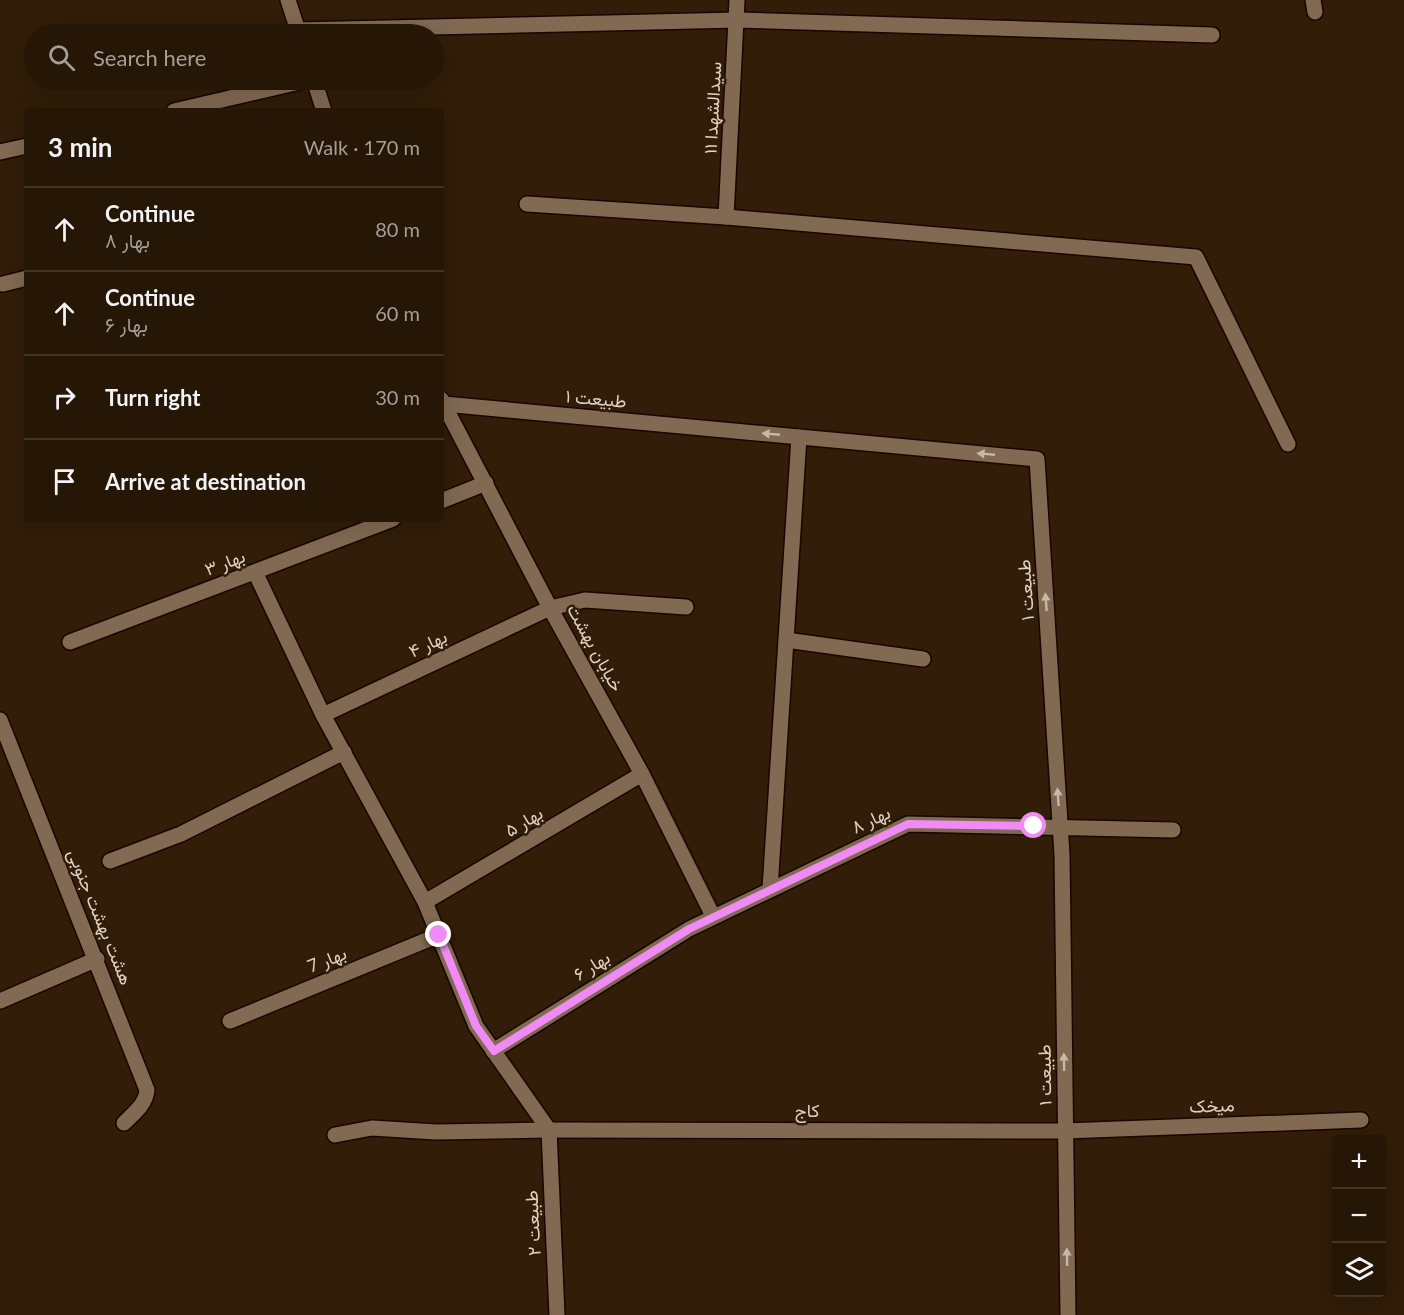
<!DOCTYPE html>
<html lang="en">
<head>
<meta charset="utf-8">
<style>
  body { margin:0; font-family:Lato,Vazirmatn,sans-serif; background:#312314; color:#f1f3f6 }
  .controls { position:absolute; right:18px; bottom:18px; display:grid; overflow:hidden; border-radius:6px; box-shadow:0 6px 24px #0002 }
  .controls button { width:54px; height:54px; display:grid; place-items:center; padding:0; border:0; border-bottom:2px solid #423528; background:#251606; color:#f1f3f6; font:30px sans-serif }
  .stop { position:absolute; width:18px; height:18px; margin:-14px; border:4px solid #f08bf5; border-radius:50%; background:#fff }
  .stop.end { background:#f08bf5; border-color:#fff; box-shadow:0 2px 6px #0008 }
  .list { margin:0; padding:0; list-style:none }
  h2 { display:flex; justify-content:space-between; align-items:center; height:78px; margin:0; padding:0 24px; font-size:26px }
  h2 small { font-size:20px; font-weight:400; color:#a39f9b }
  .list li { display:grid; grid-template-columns:39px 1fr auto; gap:18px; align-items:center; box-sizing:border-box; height:84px; padding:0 24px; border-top:2px solid #423528 }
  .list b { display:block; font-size:22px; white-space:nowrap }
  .list p { margin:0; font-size:20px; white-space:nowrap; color:#a39f9b }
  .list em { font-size:20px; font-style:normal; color:#a39f9b }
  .icon { flex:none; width:33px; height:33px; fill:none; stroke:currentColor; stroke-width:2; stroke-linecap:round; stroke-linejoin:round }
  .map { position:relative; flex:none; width:1404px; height:1315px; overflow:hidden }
  .search { position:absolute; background:#251606; box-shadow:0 6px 24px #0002; left:24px; top:24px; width:420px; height:66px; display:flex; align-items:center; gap:15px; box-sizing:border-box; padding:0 21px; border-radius:33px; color:#a39f9b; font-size:22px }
  .panel { position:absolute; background:#251606; box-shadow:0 6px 24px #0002; left:24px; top:108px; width:420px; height:414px; border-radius:6px }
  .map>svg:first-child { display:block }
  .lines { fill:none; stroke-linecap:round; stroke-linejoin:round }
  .service-casing { stroke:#180600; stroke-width:18 }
  .minor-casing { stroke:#180600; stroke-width:18 }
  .service { stroke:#816952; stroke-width:15 }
  .minor { stroke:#816952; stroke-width:15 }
  .oneway { fill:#c8b7a8 }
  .route { stroke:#f08bf5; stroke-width:8 }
  .labels { text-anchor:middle; stroke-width:5; stroke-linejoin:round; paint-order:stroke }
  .street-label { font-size:18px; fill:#dfd1c5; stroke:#311d08 }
</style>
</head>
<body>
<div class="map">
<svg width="1404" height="1315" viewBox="0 0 1404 1315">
  <rect width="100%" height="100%" fill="#311d08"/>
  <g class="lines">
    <g class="service-casing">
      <path id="service" d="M230,1021l209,-86"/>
    </g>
    <g class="minor-casing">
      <g id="minor">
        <path d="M288,0l11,34"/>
        <path d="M1313,0l2,12"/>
        <path d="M298,30l440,-10 474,15"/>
        <path d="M314,80l10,31"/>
        <path d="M174,111l134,-31"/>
        <path d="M0,152l27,-6"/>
        <path d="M527,204l199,13 470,40 92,187"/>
        <path d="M726,217l11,-217"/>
        <path d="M3,284l24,-6"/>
        <path d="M441,399l109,209 92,166 71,142"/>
        <path d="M444,404l593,55 25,396 6,460"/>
        <path d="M441,501l45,-18"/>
        <path d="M255,572l68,143 102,187 51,124 73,104"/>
        <path d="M786,640l137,19"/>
        <path d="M70,642l323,-123"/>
        <path d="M323,715l227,-107 35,-8 101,7"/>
        <path d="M0,720l147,370c-1,14 -13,23 -23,33"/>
        <path d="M110,861l71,-27 163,-82"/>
        <path d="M770,889l29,-452"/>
        <path d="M425,902l217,-128"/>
        <path d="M0,1001l97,-42"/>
        <path d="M493,1051l196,-122 219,-105 265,6"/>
        <path d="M549,1130l8,185"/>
        <path d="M335,1135l37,-7 64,4 113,-2 516,1 296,-11"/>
      </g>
    </g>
    <use href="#service" class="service"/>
    <use href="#minor" class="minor"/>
  </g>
  <defs><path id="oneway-solid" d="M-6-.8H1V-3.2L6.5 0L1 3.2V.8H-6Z" transform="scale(1.5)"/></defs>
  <g class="oneway">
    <use href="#oneway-solid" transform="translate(771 434) rotate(-175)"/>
    <use href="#oneway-solid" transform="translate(986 454) rotate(-175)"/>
    <use href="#oneway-solid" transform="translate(1046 602) rotate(-94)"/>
    <use href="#oneway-solid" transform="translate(1058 797) rotate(-94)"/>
    <use href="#oneway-solid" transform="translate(1064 1062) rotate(-91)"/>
    <use href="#oneway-solid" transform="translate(1067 1257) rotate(-91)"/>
  </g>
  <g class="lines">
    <path class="route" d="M439,935l37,91 18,25 195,-122 219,-105 126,2"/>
  </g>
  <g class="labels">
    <g class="street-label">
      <text transform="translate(713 108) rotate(-87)" y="6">سیدالشهدا ۱۱</text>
      <text transform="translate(596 399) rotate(5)" y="6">طبیعت ۱</text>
      <text transform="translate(225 563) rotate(-21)" y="6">بهار ۳</text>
      <text transform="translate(1026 590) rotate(-94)" y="6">طبیعت ۱</text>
      <text transform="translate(428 644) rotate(-25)" y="6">بهار ۴</text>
      <text transform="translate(595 648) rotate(61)" y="6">خیابان بهشت</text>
      <text transform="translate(871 820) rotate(-25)" y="6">بهار ۸</text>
      <text transform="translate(524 822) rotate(-31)" y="6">بهار ۵</text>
      <text transform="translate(100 917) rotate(68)" y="6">هشت بهشت جنوبی</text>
      <text transform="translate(327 960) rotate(-22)" y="6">بهار 7</text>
      <text transform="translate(592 966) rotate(-32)" y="6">بهار ۶</text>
      <text transform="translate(1045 1075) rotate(-91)" y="6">طبیعت ۱</text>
      <text transform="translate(1212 1106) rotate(-2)" y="6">میخک</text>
      <text x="807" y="1117">کاج</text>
      <text transform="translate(533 1223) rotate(-93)" y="6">طبیعت ۲</text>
    </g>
  </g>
</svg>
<div class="controls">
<button>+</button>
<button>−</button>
<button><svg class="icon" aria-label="layers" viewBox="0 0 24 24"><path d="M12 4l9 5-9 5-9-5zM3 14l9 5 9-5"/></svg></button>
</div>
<div class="stop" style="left:1034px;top:826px"></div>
<div class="stop end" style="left:439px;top:935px"></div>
<div class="search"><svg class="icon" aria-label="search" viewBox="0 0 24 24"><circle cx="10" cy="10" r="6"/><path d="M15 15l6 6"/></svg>Search here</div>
<section class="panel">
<h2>3 min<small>Walk · 170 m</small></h2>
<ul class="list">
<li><svg class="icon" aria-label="ahead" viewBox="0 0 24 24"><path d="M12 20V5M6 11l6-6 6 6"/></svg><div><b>Continue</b><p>بهار ۸</p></div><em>80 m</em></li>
<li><svg class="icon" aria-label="ahead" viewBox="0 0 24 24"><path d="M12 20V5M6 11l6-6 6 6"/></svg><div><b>Continue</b><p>بهار ۶</p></div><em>60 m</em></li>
<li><svg class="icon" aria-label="right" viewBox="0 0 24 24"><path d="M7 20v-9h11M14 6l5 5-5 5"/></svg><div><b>Turn right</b></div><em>30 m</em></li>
<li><svg class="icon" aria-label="arrive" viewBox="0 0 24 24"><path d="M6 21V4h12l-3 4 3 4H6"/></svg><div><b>Arrive at destination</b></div></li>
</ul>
</section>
</div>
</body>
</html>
